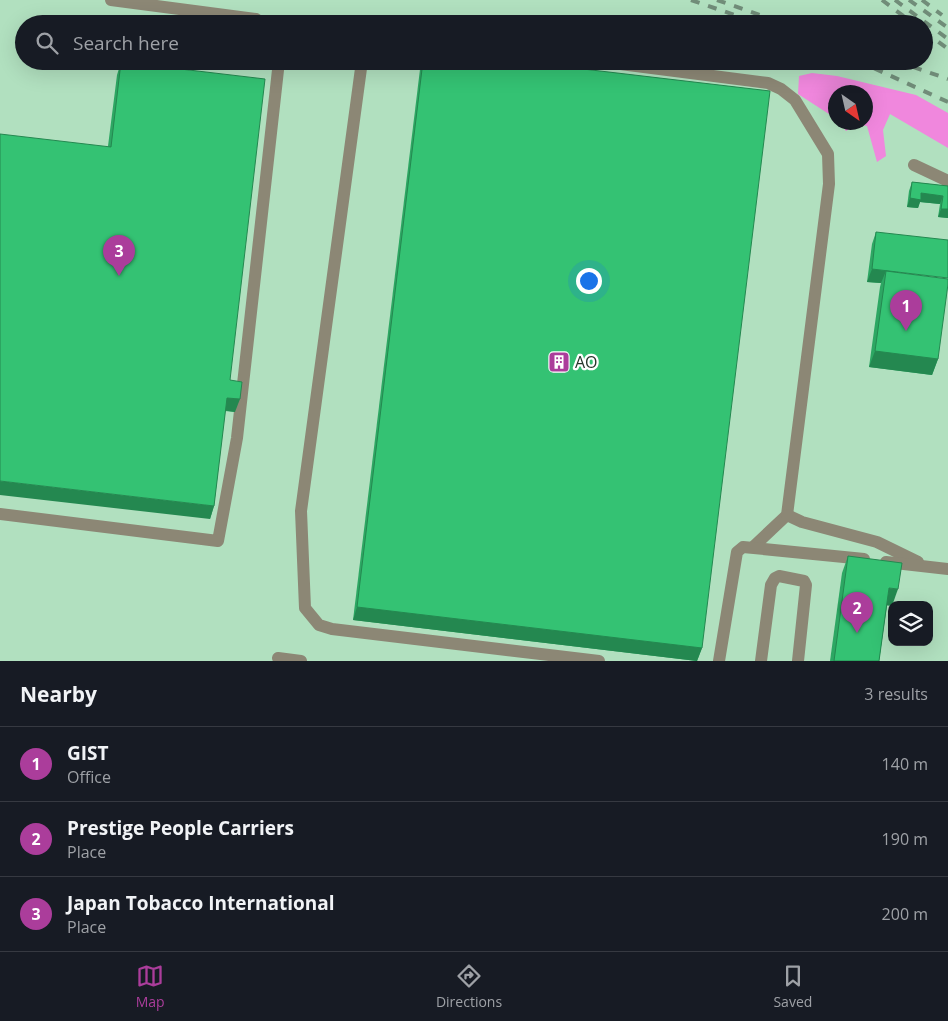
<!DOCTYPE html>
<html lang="en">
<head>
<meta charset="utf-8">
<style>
  body { margin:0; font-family:"Open Sans",sans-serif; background:#20242c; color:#f1f3f6 }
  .controls { position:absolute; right:15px; bottom:15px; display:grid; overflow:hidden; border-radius:10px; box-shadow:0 5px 20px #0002 }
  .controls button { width:45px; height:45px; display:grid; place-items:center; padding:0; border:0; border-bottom:1px solid #363941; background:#171b24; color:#f1f3f6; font:25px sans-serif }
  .compass { position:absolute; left:828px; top:85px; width:45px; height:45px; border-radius:50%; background:#171b24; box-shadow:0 5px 20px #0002; rotate:146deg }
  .you { position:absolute; left:588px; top:280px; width:18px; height:18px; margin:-12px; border:4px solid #fff; border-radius:50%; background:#1a73e8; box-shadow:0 0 0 8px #1a73e833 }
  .badge { display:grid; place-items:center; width:32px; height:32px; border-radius:50%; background:#ab3d9b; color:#fff; font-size:16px; font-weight:700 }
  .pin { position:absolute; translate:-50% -41px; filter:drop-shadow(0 1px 2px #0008) }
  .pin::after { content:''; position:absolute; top:26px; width:18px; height:15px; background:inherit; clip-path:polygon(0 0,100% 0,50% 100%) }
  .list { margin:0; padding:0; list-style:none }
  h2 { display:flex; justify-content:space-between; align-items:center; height:65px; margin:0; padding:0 20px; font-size:21px }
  h2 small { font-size:16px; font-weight:400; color:#9ea1a6 }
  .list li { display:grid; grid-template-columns:32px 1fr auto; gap:15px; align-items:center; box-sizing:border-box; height:75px; padding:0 20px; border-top:1px solid #363941 }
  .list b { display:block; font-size:19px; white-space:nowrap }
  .list p { margin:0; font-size:16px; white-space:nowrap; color:#9ea1a6 }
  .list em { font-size:16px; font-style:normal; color:#9ea1a6 }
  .icon { flex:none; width:28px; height:28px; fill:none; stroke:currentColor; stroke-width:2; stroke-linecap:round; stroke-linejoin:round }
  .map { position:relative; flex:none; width:948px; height:661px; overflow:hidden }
  .search { position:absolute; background:#171b24; box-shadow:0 5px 20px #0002; left:15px; right:15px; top:15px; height:55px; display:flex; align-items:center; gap:12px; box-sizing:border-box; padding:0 18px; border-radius:28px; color:#9ea1a6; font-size:19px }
  .sheet { height:290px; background:#171b24 }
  nav { display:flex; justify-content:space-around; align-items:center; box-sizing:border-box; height:70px; border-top:1px solid #363941; background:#171b24; font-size:14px; color:#9ea1a6 }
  nav a { display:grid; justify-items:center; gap:2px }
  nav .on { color:#ab3d9b }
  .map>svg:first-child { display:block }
  .built { fill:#b1e0bf; fill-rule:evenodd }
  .green { fill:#f087dd }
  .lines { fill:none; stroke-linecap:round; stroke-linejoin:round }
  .minor { stroke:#8c8775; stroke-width:12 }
  .rail { stroke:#718d79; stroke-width:4; stroke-dasharray:9 9; stroke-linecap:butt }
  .wall { fill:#2da763 }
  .shaded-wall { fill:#248850 }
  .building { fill:#34c273; stroke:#248850 }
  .labels { text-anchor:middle; stroke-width:4.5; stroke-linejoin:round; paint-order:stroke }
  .poi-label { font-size:16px; fill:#26362b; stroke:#fff; text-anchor:start }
</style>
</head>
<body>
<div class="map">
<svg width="948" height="661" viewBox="0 0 948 661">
  <rect width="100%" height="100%" fill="#c3eccf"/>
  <path class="built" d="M0,0h948v661h-948zM24,24h900v37h-900zM836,92h30v30h-30zM892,605h37v37h-37z"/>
  <path class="green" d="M812,73l25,3 79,19 32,18v35l-58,-34 -7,16 3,26 -9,6 -10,-36 -11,-2 -10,7 -6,-8 26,-1v-30h-30l-1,26 -37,-24 1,-18z"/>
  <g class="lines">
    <g class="minor">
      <path d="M111,0l145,19 8,5"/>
      <path d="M362,61l-61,450 4,97 14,17 13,4 267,32"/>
      <path d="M597,61l171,22 13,6 14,11 33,54 1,30 -42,331 -34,32"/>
      <path d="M914,165l34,16"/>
      <path d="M0,514l218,27 19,-103 42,-377"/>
      <path d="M787,515l15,7 75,20 41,20"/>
      <path d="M886,562l62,7"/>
      <path d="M278,658l23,3"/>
      <path d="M719,661l18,-109 6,-5 121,12"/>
      <path d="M761,661l10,-76 4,-7 4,-2 25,5 2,4 -8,76"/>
    </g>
    <g class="rail">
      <path d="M691,0l70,24"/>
      <path d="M717,0l69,24"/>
      <path d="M882,0l32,24"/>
      <path d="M895,0l53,39"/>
      <path d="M909,0l39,28"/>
      <path d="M922,0l20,15"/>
      <path d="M924,31l24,18"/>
      <path d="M858,61l90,41"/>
      <path d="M896,61l52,18"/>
    </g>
  </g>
  <g class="wall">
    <path d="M421,61h94l187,587 -5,13 -344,-41z"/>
    <path d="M121,62l109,318 5,32 -10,-1 -11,95 -4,13 -102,-373 9,-71z"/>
    <path d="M912,182l36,4v32l-10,-1 2,-13 -20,-2 -2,6 -11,-1 2,-16z"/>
    <path d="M876,232l62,127 -6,16 -63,-8 11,-80 1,-4 -14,-1 5,-38z"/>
    <path d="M848,556l39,49 -8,56h-49l12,-88z"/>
  </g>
  <g class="shaded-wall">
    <path d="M921,193l22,3 -3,8 -20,-2 -2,6 -11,-1 3,-9z"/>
    <path d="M941,209h7v9l-10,-1z"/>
    <path d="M872,269l14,2 -5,12 -14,-1z"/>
    <path d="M875,351l63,8 -6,16 -63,-8z"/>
    <path d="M227,398l13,1 -5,13 -13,-2z"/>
    <path d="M0,481l214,25 -4,13 -210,-24z"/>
    <path d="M889,588l9,1 -6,17 -9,-1z"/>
    <path d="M357,607l345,41 -5,13 -344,-41z"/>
  </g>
  <g class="building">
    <path d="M423,61h92l255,30 -68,557 -345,-41z"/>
    <path d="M121,62l144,17 -35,301 12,2 -2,17 -13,-1 -13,108 -214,-25v-347l111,13z"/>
    <path d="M912,182l36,4v23h-7l2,-13 -22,-3v7l-11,-2z"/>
    <path d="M876,232l72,8v38l-76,-9z"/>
    <path d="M886,271l62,8v5l-10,75 -63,-8z"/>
    <path d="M848,556l54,7 -4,26 -9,-1 -10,73h-45z"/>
  </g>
  <defs>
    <g id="building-square" transform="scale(1.125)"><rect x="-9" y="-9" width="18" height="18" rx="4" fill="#ab3d9b" stroke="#fff"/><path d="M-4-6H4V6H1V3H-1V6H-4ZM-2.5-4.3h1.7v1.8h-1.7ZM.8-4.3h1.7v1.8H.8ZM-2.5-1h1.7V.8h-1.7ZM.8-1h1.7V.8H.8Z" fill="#fff"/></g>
  </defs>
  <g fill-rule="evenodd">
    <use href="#building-square" x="559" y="362"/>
  </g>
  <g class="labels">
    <g class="poi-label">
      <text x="575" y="368">AO</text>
    </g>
  </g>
</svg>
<div class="controls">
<button><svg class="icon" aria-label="layers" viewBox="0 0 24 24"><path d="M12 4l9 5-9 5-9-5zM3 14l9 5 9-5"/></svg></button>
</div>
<svg class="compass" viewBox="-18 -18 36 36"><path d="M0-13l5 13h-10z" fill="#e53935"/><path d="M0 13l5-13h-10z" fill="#9ea1a6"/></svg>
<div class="you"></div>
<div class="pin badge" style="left:906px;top:331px">1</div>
<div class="pin badge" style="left:857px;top:633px">2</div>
<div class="pin badge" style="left:119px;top:276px">3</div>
<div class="search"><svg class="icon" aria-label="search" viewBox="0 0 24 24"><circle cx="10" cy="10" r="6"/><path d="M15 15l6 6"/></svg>Search here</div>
</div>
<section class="sheet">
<h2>Nearby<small>3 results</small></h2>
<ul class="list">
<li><span class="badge">1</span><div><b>GIST</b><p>Office</p></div><em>140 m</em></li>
<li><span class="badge">2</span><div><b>Prestige People Carriers</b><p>Place</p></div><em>190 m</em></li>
<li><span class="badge">3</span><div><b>Japan Tobacco International</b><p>Place</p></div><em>200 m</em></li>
</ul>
</section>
<nav>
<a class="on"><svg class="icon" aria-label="map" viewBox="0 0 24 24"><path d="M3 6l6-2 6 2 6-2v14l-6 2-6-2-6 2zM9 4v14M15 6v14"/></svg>Map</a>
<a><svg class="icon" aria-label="directions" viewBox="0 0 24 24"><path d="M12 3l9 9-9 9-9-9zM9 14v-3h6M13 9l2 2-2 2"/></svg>Directions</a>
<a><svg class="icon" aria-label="saved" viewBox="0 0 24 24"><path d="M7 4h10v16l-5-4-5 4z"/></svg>Saved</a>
</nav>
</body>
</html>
